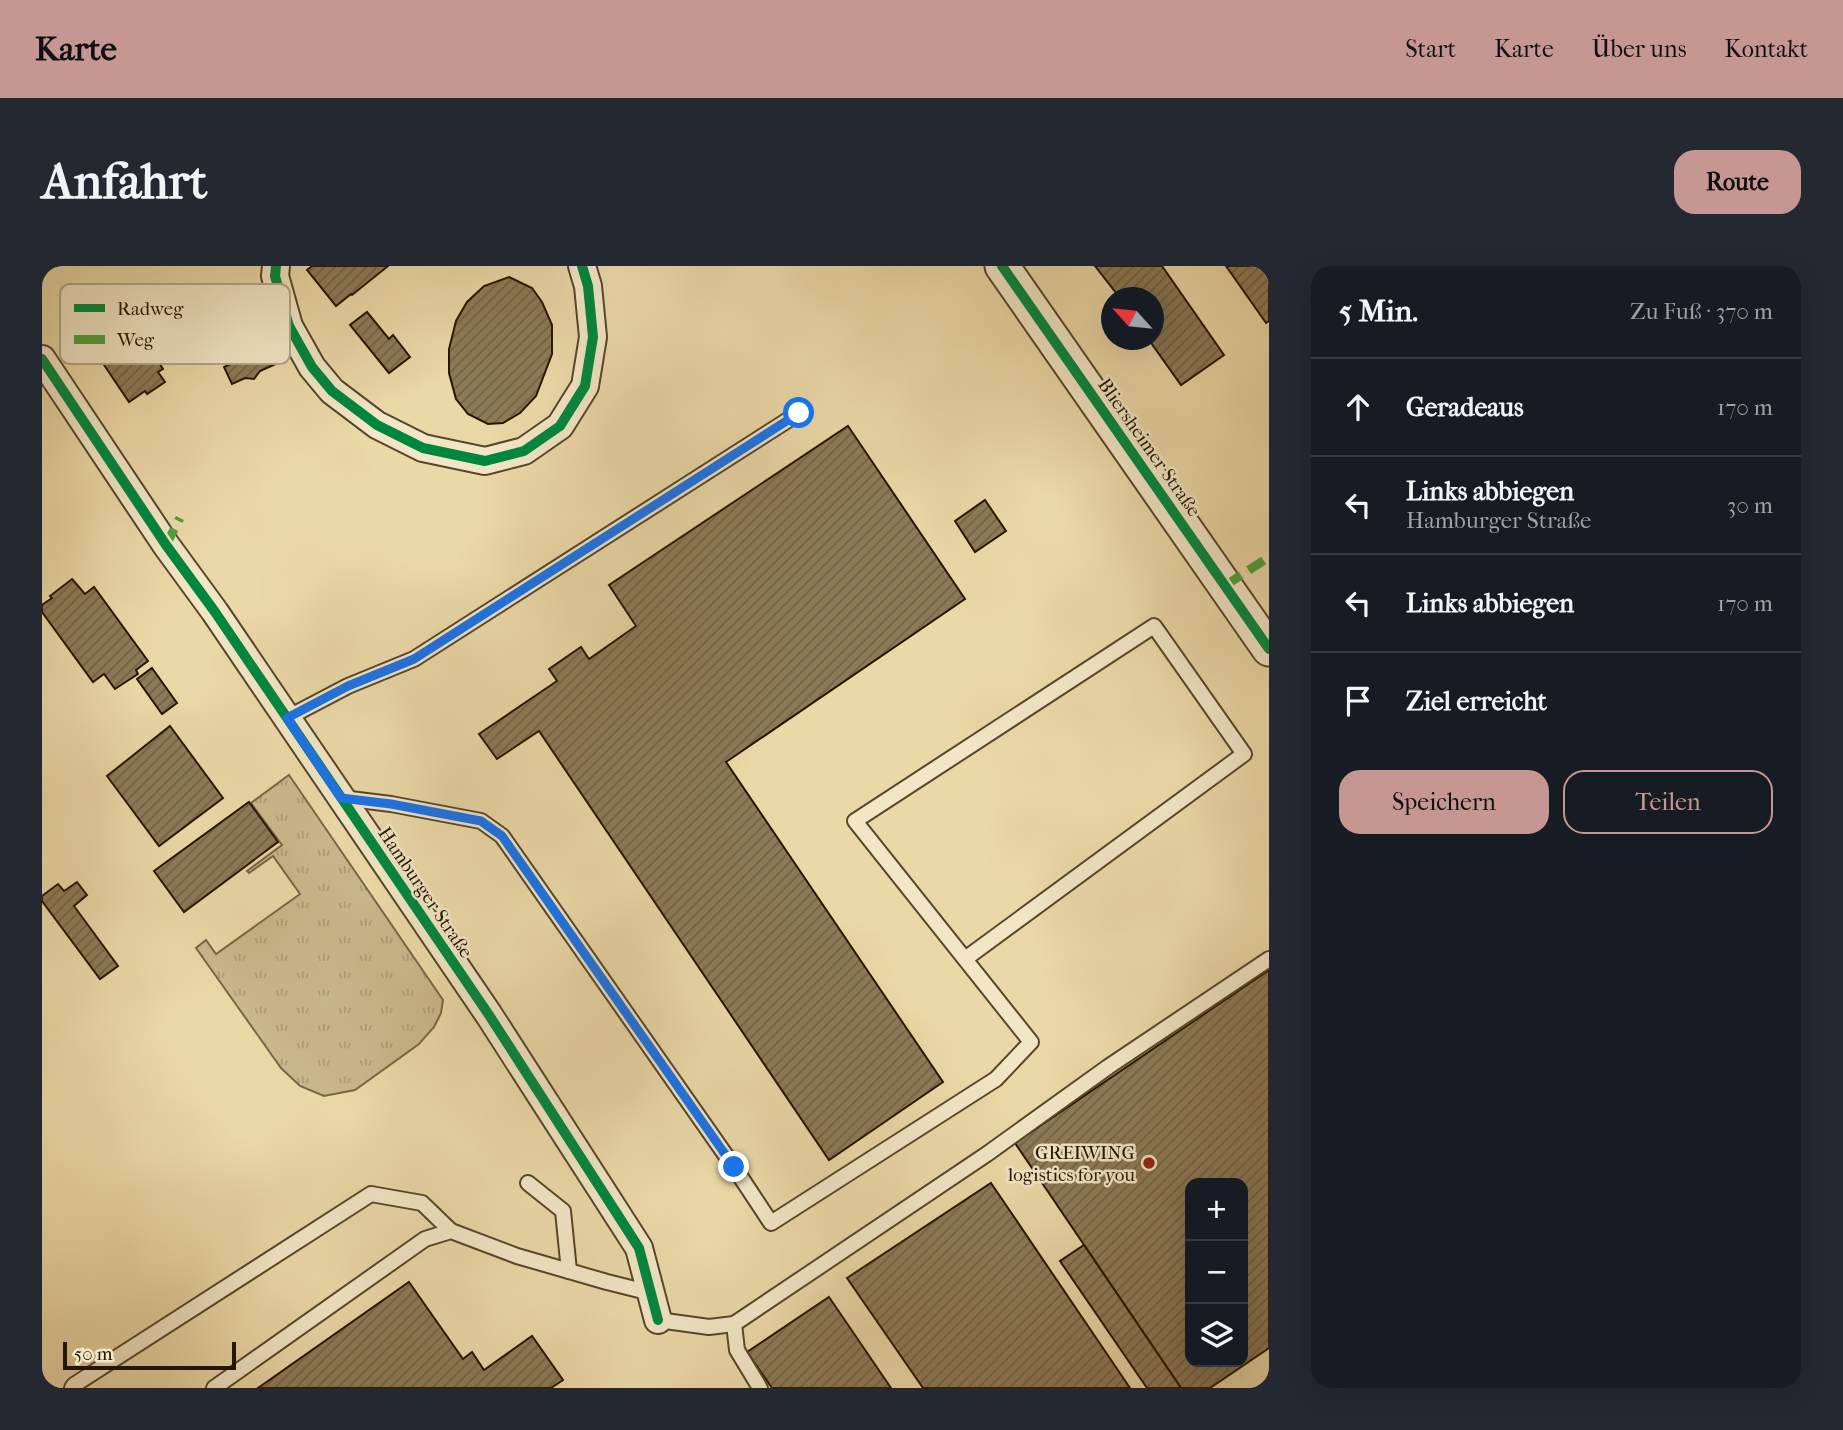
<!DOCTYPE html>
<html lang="de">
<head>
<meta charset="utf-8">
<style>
  body { margin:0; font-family:"IM FELL French Canon",serif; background:#242831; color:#f1f3f6 }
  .controls { position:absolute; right:21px; bottom:21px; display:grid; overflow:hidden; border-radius:14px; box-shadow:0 7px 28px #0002 }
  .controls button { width:63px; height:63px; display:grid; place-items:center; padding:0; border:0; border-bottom:2px solid #363941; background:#171b24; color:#f1f3f6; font:35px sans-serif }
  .compass { position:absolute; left:1059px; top:21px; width:63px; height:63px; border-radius:50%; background:#171b24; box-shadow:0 7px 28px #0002; rotate:297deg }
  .scale { position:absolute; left:21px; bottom:18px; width:173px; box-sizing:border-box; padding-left:7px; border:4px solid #261501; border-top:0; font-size:19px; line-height:24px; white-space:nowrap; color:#261501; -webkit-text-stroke:5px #f2e6c6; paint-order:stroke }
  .stop { position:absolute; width:21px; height:21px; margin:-16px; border:5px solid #1a73e8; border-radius:50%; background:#fff }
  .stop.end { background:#1a73e8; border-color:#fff; box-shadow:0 2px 7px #0008 }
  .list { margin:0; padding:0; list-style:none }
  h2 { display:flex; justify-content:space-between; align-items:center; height:91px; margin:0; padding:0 28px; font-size:30px }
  h2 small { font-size:23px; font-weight:400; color:#9ea1a6 }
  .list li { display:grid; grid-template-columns:46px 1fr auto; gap:21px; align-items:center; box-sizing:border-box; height:98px; padding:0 28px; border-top:2px solid #363941 }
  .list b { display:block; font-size:26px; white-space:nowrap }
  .list p { margin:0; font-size:23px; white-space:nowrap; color:#9ea1a6 }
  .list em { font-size:23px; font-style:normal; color:#9ea1a6 }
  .actions { display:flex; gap:14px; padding:21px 28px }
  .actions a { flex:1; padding:16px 0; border:2px solid #c59692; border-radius:21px; text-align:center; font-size:24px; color:#c59692 }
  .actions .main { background:#c59692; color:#111 }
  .icon { flex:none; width:38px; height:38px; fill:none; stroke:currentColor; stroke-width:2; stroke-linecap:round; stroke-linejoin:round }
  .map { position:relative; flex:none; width:1227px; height:1122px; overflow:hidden; border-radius:21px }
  header { display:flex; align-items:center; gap:42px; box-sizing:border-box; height:98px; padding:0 35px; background:#c59692; color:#111 }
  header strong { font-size:33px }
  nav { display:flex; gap:38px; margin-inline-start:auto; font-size:24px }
  .intro { display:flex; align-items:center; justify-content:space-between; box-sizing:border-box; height:168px; padding:0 42px }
  h1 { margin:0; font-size:49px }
  .button { padding:18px 32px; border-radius:21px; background:#c59692; color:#111; font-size:24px; font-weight:700 }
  main { display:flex; gap:42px; padding:0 42px }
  aside { flex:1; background:#171b24; border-radius:21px; box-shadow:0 7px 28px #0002 }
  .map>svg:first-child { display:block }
  .grass { fill:url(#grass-tufts); stroke:#786646; stroke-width:2 }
  .building { fill:url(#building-hatch); stroke:#261501; stroke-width:2; fill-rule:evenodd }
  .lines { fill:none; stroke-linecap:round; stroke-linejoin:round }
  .service-casing { stroke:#57462a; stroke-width:18 }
  .minor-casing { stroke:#57462a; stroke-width:30 }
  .tertiary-casing { stroke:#57462a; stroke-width:37 }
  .service { stroke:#f2e6c6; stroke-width:14 }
  .minor { stroke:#f2e6c6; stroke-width:26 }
  .tertiary { stroke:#f2e6c6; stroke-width:33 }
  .quiet { stroke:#50a03c; stroke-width:9; stroke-dasharray:18 9; stroke-linecap:butt }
  .cycleway-casing { stroke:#f2e6c6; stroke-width:15 }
  .cycleway { stroke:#00873e; stroke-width:10 }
  .route { stroke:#1a73e8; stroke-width:9 }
  .poi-dot { fill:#8f2418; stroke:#f2e6c6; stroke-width:2.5 }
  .labels { text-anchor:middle; stroke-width:5; stroke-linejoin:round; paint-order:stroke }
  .street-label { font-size:19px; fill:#261501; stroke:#f2e6c6 }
  .poi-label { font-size:19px; fill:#261501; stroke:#f2e6c6; text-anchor:end }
  .key { fill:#f2e6c6; stroke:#b5a78b; stroke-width:2 }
  .key-label { font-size:19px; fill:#261501 }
</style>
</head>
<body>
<header>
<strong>Karte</strong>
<nav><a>Start</a><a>Karte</a><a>Über uns</a><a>Kontakt</a></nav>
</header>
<div class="intro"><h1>Anfahrt</h1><a class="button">Route</a></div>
<main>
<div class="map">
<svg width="1227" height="1122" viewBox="0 0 1227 1122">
  <defs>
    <pattern id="grass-tufts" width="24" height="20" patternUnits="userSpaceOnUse" patternTransform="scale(1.75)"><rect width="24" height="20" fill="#cab78b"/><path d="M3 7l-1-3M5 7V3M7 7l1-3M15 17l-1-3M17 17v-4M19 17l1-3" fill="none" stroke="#ad9c76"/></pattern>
    <pattern id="building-hatch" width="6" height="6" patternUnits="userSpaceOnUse" patternTransform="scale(1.75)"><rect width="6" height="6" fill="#8c7a57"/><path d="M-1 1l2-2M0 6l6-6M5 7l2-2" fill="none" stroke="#726346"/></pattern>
  </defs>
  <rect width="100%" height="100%" fill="#ebd8a7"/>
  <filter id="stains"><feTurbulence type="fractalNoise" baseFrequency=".00286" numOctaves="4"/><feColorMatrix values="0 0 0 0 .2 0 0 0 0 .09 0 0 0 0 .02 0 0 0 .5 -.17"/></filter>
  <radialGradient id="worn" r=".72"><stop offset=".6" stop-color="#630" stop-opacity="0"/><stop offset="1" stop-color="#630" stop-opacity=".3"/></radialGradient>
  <path class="grass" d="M247,509l154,225 -2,13 -7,14 -15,17 -64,46 -31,6 -24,-10 -19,-18 -85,-120 10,-8 10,14 84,-60 -27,-38 -24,17 -2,-2 35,-26 -31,-42z"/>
  <g class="building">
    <path d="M270,0h76l-36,29 -1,-1 -15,12 -29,-36z"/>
    <path d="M1053,0h67l62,89 -43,30 -32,-45h5v-42h-34z"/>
    <path d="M1184,0h43v55l-3,2z"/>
    <path d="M467,11l23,11 10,14 10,23v29l-16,42 -16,17 -17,10 -15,1 -20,-10 -12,-15 -7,-26v-24l7,-28 11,-19 17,-16z"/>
    <path d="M325,46l22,27 4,-4 17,22 -21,16 -39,-48z"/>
    <path d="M204,55l2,6 11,-5 10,23 6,5v7l3,6 -18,8 -6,8 -9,-1 -13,6 -8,-17 7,-3 -6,-11 -11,5 -5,-10 11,-5 -1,-3 16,-8 -2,-5z"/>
    <path d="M85,60l6,9 5,-3 3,4 9,-6 19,28 -9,6 3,5 -5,3 7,10 -18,12 -2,-3 -16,11 -33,-49 16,-11 -3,-4z"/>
    <path d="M806,160l117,173 -239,163 217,320 -114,78 -290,-429 -42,28 -18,-25 78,-53 -8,-12 32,-22 8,12 47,-33 -27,-41z"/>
    <path d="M943,234l21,31 -31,21 -20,-31z"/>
    <path d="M30,313l13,15 9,-7 54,74 -12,9 2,4 -23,15 -11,-15 -11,8 -51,-70v-7l10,-7 -2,-2z"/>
    <path d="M110,402l25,35 -15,11 -25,-35z"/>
    <path d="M128,460l53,72 -64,48 -52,-70z"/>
    <path d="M207,536l29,40 -94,70 -30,-41z"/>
    <path d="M35,616l10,13 -13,11 44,60 -18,13 -58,-78v-5l16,-12 6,7z"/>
    <path d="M1227,704v378l-59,40h-29l-166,-245zM1148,917h53v179h-53z"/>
    <path d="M949,917l139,205h-207l-76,-110z"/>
    <path d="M1042,979l97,143h-34l-87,-127z"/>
    <path d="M367,1016l54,77 9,-7 12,18 48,-34 31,44 -12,8h-293z"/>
    <path d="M787,1031l62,91h-119l-25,-36z"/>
  </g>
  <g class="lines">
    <g class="service-casing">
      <g id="service">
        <path d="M245,452l61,-32 66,-27 385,-246"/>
        <path d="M300,532l49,6 90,17 21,15 232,331 37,56 225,-144 35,-37 -176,-221 299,-195 90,128 -279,205"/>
        <path d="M486,917l35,28 6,60"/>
        <path d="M616,1054l51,7 25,-3 253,-170 121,-87 161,-108"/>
        <path d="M692,1058l3,26 23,38"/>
        <path d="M30,1122l2,-3 297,-191 51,9 29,28"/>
        <path d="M172,1122l211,-149 26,-8 66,25 90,26 44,11"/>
      </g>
    </g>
    <g class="minor-casing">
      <g id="minor">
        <path d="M234,0l-1,10 14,50 23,41 20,24 45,34 46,23 62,13 39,-10 36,-25 25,-40 8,-49 -5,-51 -6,-20"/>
        <path d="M0,93l124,186 49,67 274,403 150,233 19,72"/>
      </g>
    </g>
    <g class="tertiary-casing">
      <path id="tertiary" d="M960,0l267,383"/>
    </g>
    <use href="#service" class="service"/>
    <use href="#minor" class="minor"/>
    <use href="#tertiary" class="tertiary"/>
    <g class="quiet">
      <path d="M124,279l14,-27"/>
      <path d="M1184,319l43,-28"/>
    </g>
    <g class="cycleway-casing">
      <g id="cycleway">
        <path d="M234,0l-1,10 14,50 23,41 20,24 45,34 46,23 62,13 39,-10 36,-25 25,-40 8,-49 -5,-51 -6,-20"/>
        <path d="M960,0l267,383"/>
        <path d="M0,93l124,186 49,67 274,403 150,233 19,72"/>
      </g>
    </g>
    <use href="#cycleway" class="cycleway"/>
  </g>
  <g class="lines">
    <path class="route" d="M692,901l-232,-331 -21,-15 -90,-17 -50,-6 -54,-80 61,-32 66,-27 385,-246"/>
  </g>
  <circle class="poi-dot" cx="1107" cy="897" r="7"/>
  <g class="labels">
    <g class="street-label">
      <text transform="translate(1108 181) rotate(55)" y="7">Bliersheimer Straße</text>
      <text transform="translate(384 626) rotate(56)" y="7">Hamburger Straße</text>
    </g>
    <g class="poi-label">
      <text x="1093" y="893">GREIWING<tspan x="1093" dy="22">logistics for you</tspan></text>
    </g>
  </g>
  <rect x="18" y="18" width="230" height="80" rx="10" class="key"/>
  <rect x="32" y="38" width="31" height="8" fill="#00873e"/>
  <rect x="32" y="69" width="31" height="9" fill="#50a03c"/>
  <g class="key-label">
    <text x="75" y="49">Radweg</text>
    <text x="75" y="80">Weg</text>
  </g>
  <rect width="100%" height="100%" filter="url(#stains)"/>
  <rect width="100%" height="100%" fill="url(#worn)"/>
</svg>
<div class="controls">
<button>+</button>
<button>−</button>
<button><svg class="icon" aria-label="layers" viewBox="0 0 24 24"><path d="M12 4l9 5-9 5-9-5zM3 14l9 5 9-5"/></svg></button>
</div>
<svg class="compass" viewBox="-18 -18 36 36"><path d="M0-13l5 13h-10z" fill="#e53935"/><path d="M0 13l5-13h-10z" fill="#9ea1a6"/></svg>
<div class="scale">50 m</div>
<div class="stop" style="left:757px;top:147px"></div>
<div class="stop end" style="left:692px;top:901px"></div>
</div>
<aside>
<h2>5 Min.<small>Zu Fuß · 370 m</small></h2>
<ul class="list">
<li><svg class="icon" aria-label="ahead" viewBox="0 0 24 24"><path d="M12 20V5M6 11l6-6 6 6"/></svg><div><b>Geradeaus</b></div><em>170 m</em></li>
<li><svg class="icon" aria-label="left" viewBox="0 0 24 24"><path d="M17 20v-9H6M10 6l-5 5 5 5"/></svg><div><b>Links abbiegen</b><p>Hamburger Straße</p></div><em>30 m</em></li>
<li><svg class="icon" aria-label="left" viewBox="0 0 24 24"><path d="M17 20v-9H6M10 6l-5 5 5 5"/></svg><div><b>Links abbiegen</b></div><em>170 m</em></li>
<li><svg class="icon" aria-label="arrive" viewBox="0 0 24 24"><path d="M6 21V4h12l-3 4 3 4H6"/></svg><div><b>Ziel erreicht</b></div></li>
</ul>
<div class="actions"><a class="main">Speichern</a><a>Teilen</a></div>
</aside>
</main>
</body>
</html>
